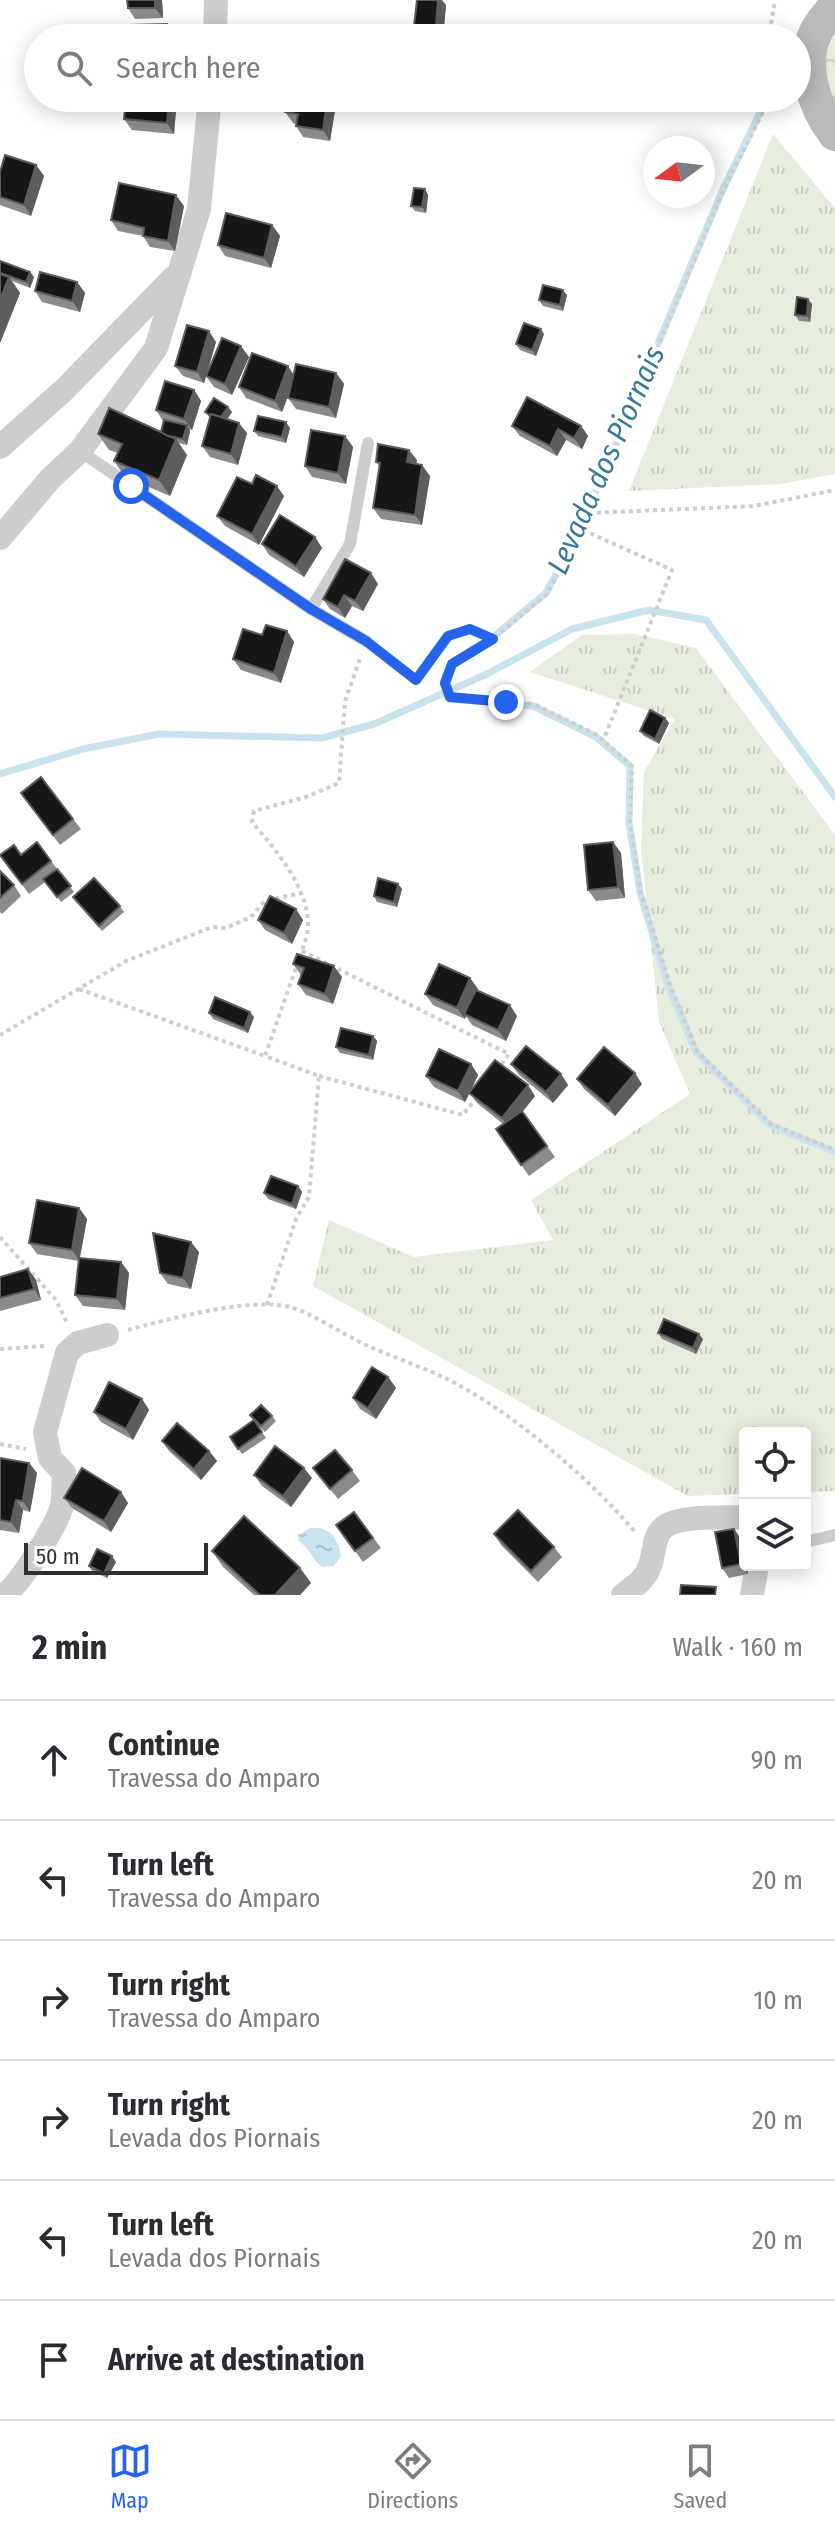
<!DOCTYPE html>
<html lang="en">
<head>
<meta charset="utf-8">
<style>
  body { margin:0; font-family:"Fira Sans Condensed",sans-serif; background:#f2f2f3; color:#2b2b33 }
  .controls { position:absolute; right:24px; bottom:24px; display:grid; overflow:hidden; border-radius:8px; box-shadow:0 4px 20px #0003 }
  .controls button { width:72px; height:72px; display:grid; place-items:center; padding:0; border:0; border-bottom:2px solid #e1e1e2; background:#fff; color:#2b2b33; font:40px sans-serif }
  .compass { position:absolute; left:643px; top:136px; width:72px; height:72px; border-radius:50%; background:#fff; box-shadow:0 4px 20px #0003; rotate:255deg }
  .scale { position:absolute; left:24px; bottom:20px; width:184px; box-sizing:border-box; padding-left:8px; border:4px solid #303030; border-top:0; font-size:22px; line-height:28px; white-space:nowrap; color:#303030; -webkit-text-stroke:6px #fff; paint-order:stroke }
  .stop { position:absolute; width:24px; height:24px; margin:-18px; border:6px solid #2563eb; border-radius:50%; background:#fff }
  .stop.end { background:#2563eb; border-color:#fff; box-shadow:0 2px 8px #0008 }
  .list { margin:0; padding:0; list-style:none }
  h2 { display:flex; justify-content:space-between; align-items:center; height:104px; margin:0; padding:0 32px; font-size:34px }
  h2 small { font-size:26px; font-weight:400; color:#7c7c81 }
  .list li { display:grid; grid-template-columns:52px 1fr auto; gap:24px; align-items:center; box-sizing:border-box; height:120px; padding:0 32px; border-top:2px solid #e1e1e2 }
  .list b { display:block; font-size:30px; white-space:nowrap }
  .list p { margin:0; font-size:26px; white-space:nowrap; color:#7c7c81 }
  .list em { font-size:26px; font-style:normal; color:#7c7c81 }
  .icon { flex:none; width:44px; height:44px; fill:none; stroke:currentColor; stroke-width:2; stroke-linecap:round; stroke-linejoin:round }
  .map { position:relative; flex:none; width:835px; height:1595px; overflow:hidden }
  .search { position:absolute; background:#fff; box-shadow:0 4px 20px #0003; left:24px; right:24px; top:24px; height:88px; display:flex; align-items:center; gap:20px; box-sizing:border-box; padding:0 28px; border-radius:44px; color:#7c7c81; font-size:30px }
  .sheet { height:824px; background:#fff }
  nav { display:flex; justify-content:space-around; align-items:center; box-sizing:border-box; height:112px; border-top:2px solid #e1e1e2; background:#fff; font-size:22px; color:#7c7c81 }
  nav a { display:grid; justify-items:center; gap:4px }
  nav .on { color:#2563eb }
  .map>svg:first-child { display:block }
  .grass { fill:url(#grass-tufts) }
  .forest { fill:url(#forest-crowns) }
  .water { fill:url(#water-ripples) }
  .lines { fill:none; stroke-linecap:round; stroke-linejoin:round }
  .stream { stroke:#c8e2ee; stroke-width:7 }
  .path { stroke:#cdcdcd; stroke-width:4; stroke-dasharray:4 4; stroke-linecap:butt }
  .service { stroke:#cdcdcd; stroke-width:12 }
  .minor { stroke:#cdcdcd; stroke-width:24 }
  .secondary { stroke:#bababa; stroke-width:34 }
  .wall { fill:#8b8b8b }
  .shaded-wall { fill:#5d5d5d }
  .building { fill:#171717; stroke:#5d5d5d; stroke-width:2 }
  .route { stroke:#2563eb; stroke-width:10 }
  .labels { text-anchor:middle; stroke-width:8; stroke-linejoin:round; paint-order:stroke }
  .water-label { font-size:30px; font-style:italic; fill:#387a97; stroke:#fff }
</style>
</head>
<body>
<div class="map">
<svg width="835" height="1595" viewBox="0 0 835 1595">
  <defs>
    <pattern id="grass-tufts" width="24" height="20" patternUnits="userSpaceOnUse" patternTransform="scale(2)"><rect width="24" height="20" fill="#e7eddd"/><path d="M3 7l-1-3M5 7V3M7 7l1-3M15 17l-1-3M17 17v-4M19 17l1-3" fill="none" stroke="#c6ccbe"/></pattern>
    <pattern id="forest-crowns" width="20" height="18" patternUnits="userSpaceOnUse" patternTransform="scale(2)"><rect width="20" height="18" fill="#e7eddd"/><path d="M2 6a3 3 0 1 1 6 0M12 15a3 3 0 1 1 6 0" fill="none" stroke="#c6ccbe"/></pattern>
    <pattern id="water-ripples" width="26" height="14" patternUnits="userSpaceOnUse" patternTransform="scale(2)"><rect width="26" height="14" fill="#c8e2ee"/><path d="M2 4q2-2 4 0t4 0M15 11q2-2 4 0t4 0" fill="none" stroke="#acc2cc"/></pattern>
  </defs>
  <rect width="100%" height="100%" fill="#fff"/>
  <g class="grass">
    <path d="M773,134l62,74v266l-55,10 -151,7z"/>
    <path d="M635,634l61,14 139,187v656l-30,1v-59h-60v61l-57,2 -375,-210 16,-66 85,37 139,-17 -22,-40 159,-106 -31,-72 -18,-173 3,-77 31,-53 -145,-47 52,-37z"/>
  </g>
  <path class="forest" d="M835,33v75c-9,-30 -16,-45 0,-75z"/>
  <path class="water" d="M310,1528c20,-2 28,10 31,28l-7,10 -12,1c-10,-7 -10,-16 -23,-26l-1,-6z"/>
  <g class="lines">
    <g class="stream">
      <path d="M767,98l-44,91 -143,340 -34,64 -54,45 -41,25 -8,20 6,16 84,7 63,31 34,29 -1,57 11,69 27,91 29,69 74,73 65,27"/>
      <path d="M0,774l83,-25 76,-15 163,4 52,-14 113,-50 85,-45 77,-19 57,10 129,177"/>
    </g>
    <g class="path">
      <path d="M764,38l7,-14 4,-23"/>
      <path d="M762,98l6,6"/>
      <path d="M770,98l-46,91 -142,340 -35,65 -54,45 -41,25 -7,19 5,14 84,7 63,31 35,31 -2,57 11,69 28,90 28,69 74,73 64,26"/>
      <path d="M589,513l165,-7 81,-16"/>
      <path d="M583,530l89,40 -69,171"/>
      <path d="M380,652l36,28 32,-44 22,-7 23,10"/>
      <path d="M302,951l207,103 -11,15"/>
      <path d="M300,957c3,-9 8,-22 8,-31 1,-38 -33,-77 -56,-104l2,-11 52,-14 33,-14 6,-82 16,-45"/>
      <path d="M79,989l186,67"/>
      <path d="M0,1035l126,-74 86,-34 14,1 25,-11 14,-16 36,-8"/>
      <path d="M319,1076l144,39 13,-17"/>
      <path d="M0,1237l56,63 11,23"/>
      <path d="M267,1305l29,-86 13,-22 10,-121 -54,-20 32,-91"/>
      <path d="M128,1330c41,-11 121,-33 162,-23 22,6 54,28 76,38 26,12 54,21 79,33 61,29 146,101 189,153"/>
      <path d="M0,1349l44,-3"/>
      <path d="M0,1444l26,5"/>
    </g>
    <g class="service">
      <path d="M80,451l231,158 55,32"/>
      <path d="M311,609l39,-65 18,-101"/>
      <path d="M805,1542l30,-7"/>
    </g>
    <g class="minor">
      <path d="M215,38l1,-38"/>
      <path d="M0,447l65,-58 108,-111"/>
      <path d="M0,538l50,-59 30,-28 76,-103 43,-139 11,-111"/>
      <path d="M4,1595c16,-10 54,-72 58,-90 2,-11 1,-22 2,-32l-14,-15 -5,-26 22,-79 11,-10 29,-8"/>
      <path d="M623,1595c10,-8 21,-14 26,-27 6,-12 3,-32 15,-41 16,-12 60,-9 81,-10"/>
      <path d="M752,1595l5,-30"/>
    </g>
    <path class="secondary" d="M835,6c-6,8 -15,17 -19,26 -16,33 -2,75 19,102"/>
  </g>
  <g class="wall">
    <path d="M127,0h35l1,18 -28,1 -7,-11z"/>
    <path d="M446,5l-3,33 -21,-2 -8,-10z"/>
    <path d="M177,98l-3,36 -42,-4 -8,-11z"/>
    <path d="M335,110l-5,31 -27,-4 -7,-11v-2l-3,-1 -8,-11z"/>
    <path d="M36,165l8,11 -13,40 -31,-11v-33z"/>
    <path d="M425,189l3,6 -2,18 -11,-2 -4,-5z"/>
    <path d="M184,206l-9,45 -25,-4 -7,-11 -25,-5 -7,-11z"/>
    <path d="M272,225l8,11 -9,32 -46,-12 -7,-11z"/>
    <path d="M0,261l30,11 4,5 -4,11 -18,-7 8,12 -20,50z"/>
    <path d="M77,282l8,11 -5,19 -38,-10 -7,-11z"/>
    <path d="M567,295l-4,16 -20,-5 -4,-6z"/>
    <path d="M812,304l-2,18 -11,-1 -4,-6z"/>
    <path d="M544,334l-8,22 -16,-6 -4,-6z"/>
    <path d="M216,342l-12,41 -21,-7 -8,-10z"/>
    <path d="M249,357l-17,38 -18,-8 -8,-11z"/>
    <path d="M336,373l8,11 -8,34 -40,-9 -8,-11 3,-9 -9,23 -36,-14 -7,-11 55,-12z"/>
    <path d="M194,390l7,11 -9,29 -2,-1v2l-3,14 -9,-2 9,12 -17,41 -45,-19 -11,-16 4,-8 -9,-3 -11,-16 63,-2 2,-11 -7,-11z"/>
    <path d="M205,412h27l-5,7 20,14 -9,32 -28,-8 -8,-11 8,-28z"/>
    <path d="M512,426h69l7,10 -6,13 -16,-9 -9,16 -37,-20z"/>
    <path d="M290,428l-4,15 -28,-7 -4,-5z"/>
    <path d="M345,436l8,11 -7,37 -34,-7 -7,-11z"/>
    <path d="M417,460l-1,4 14,12 -8,49 -41,-6 -8,-11 7,-41 -4,-5z"/>
    <path d="M252,484l32,12 -25,49 -34,-19 -8,-10z"/>
    <path d="M315,537l7,11 -18,29 -35,-22 -7,-11z"/>
    <path d="M378,584l-15,27 -11,-5 -7,12 -15,-9 -7,-10z"/>
    <path d="M287,631l7,11 -13,41 -40,-13 -8,-11 29,-24z"/>
    <path d="M665,718l4,5 -10,21 -15,-8 -4,-5z"/>
    <path d="M21,793l52,26 8,10 -21,16z"/>
    <path d="M37,842l37,50 -13,10 -16,-20 -16,12 -29,-39h21z"/>
    <path d="M613,842l8,11 4,45 -29,3 -8,-11z"/>
    <path d="M0,871l14,14 7,11 -19,18 -2,-2z"/>
    <path d="M398,884l4,5 -5,18 -20,-5 -3,-6z"/>
    <path d="M73,897l47,9 4,6 -22,19z"/>
    <path d="M258,920h45l-11,24 -27,-14z"/>
    <path d="M293,964l49,13 -9,27 -27,-9 -8,-11 3,-9z"/>
    <path d="M470,978l8,11 -1,1 40,26 -11,25 -34,-16 -6,-9 -1,3 -32,-14 -8,-11z"/>
    <path d="M209,1013l45,4 -6,16 -35,-14z"/>
    <path d="M373,1036l4,5 -4,19 -33,-7 -4,-6z"/>
    <path d="M471,1064l7,11 -7,16 64,5 -13,16 33,45 -26,19 -33,-47 7,-5 -26,-21 -7,-10 -5,9 -31,-15 -8,-11z"/>
    <path d="M511,1064l50,10 7,11 -15,18 -34,-28z"/>
    <path d="M577,1079l65,5 -27,32 -31,-27z"/>
    <path d="M298,1186l4,6 -6,17 -28,-10 -4,-6z"/>
    <path d="M79,1208l8,11 -7,39 41,4 8,11 -4,37 -42,-4 -8,-11 4,-34 -42,-7 -8,-11z"/>
    <path d="M199,1252l-8,37 -23,-5 -8,-11z"/>
    <path d="M28,1269l8,11 5,20 -41,11v-34z"/>
    <path d="M658,1333l45,6 -7,15 -34,-15z"/>
    <path d="M388,1377l8,11 -20,31 -16,-10 -7,-11z"/>
    <path d="M142,1399l7,11 -16,30 -32,-18 -7,-10z"/>
    <path d="M250,1415l22,1 4,5 -11,11 -9,-9 10,15 -24,16 -12,-17 24,-16z"/>
    <path d="M162,1441l47,10 8,10 -16,19 -32,-29z"/>
    <path d="M0,1458l29,5 8,10 -7,39 -7,-2 -4,23 -19,-3z"/>
    <path d="M313,1468l39,2 8,11 -22,18z"/>
    <path d="M254,1475l58,3 -21,29 -29,-21z"/>
    <path d="M64,1498l64,5 -17,29 -39,-24z"/>
    <path d="M354,1512l27,36 -18,14 -27,-37z"/>
    <path d="M494,1534l60,13 8,10 -24,25 -37,-37z"/>
    <path d="M741,1539l4,26h2l1,9 -19,4 -7,-10z"/>
    <path d="M212,1551l88,17 11,15 -11,12h-46l-31,-28z"/>
    <path d="M116,1562l-9,16 -15,-7 -3,-5z"/>
  </g>
  <g class="shaded-wall">
    <path d="M155,0h7l1,18 -8,-10z"/>
    <path d="M438,0h4l4,5 -3,33 -7,-11z"/>
    <path d="M167,24l7,11v3h-7z"/>
    <path d="M169,98h8l-3,36 -7,-11z"/>
    <path d="M327,100l8,10 -5,31 -7,-11z"/>
    <path d="M36,165l8,11 -13,40 -7,-11z"/>
    <path d="M425,189l3,6 -2,18 -4,-6z"/>
    <path d="M176,195l8,11 -9,45 -7,-10z"/>
    <path d="M272,225l8,11 -9,32 -7,-10z"/>
    <path d="M30,272l4,5 -4,11 -4,-6z"/>
    <path d="M9,277l11,16 -20,50v-43z"/>
    <path d="M77,282l8,11 -5,19 -8,-11z"/>
    <path d="M563,290l4,5 -4,16 -3,-6z"/>
    <path d="M808,299l4,5 -2,18 -3,-6z"/>
    <path d="M541,329l3,5 -8,22 -4,-6z"/>
    <path d="M209,331l7,11 -12,41 -7,-11z"/>
    <path d="M241,346l8,11 -17,38 -7,-11z"/>
    <path d="M288,366l7,11 -13,35 -7,-11z"/>
    <path d="M336,373l8,11 -8,34 -7,-11z"/>
    <path d="M194,390l7,11 -9,29 -8,-11z"/>
    <path d="M228,407l4,5 -9,14 -4,-5z"/>
    <path d="M286,422l4,6 -4,15 -4,-6z"/>
    <path d="M239,423l8,10 -9,32 -7,-11z"/>
    <path d="M187,425l3,6 -3,14 -4,-6z"/>
    <path d="M581,426l7,10 -6,13 -8,-11z"/>
    <path d="M558,429l8,11 -9,16 -7,-10z"/>
    <path d="M345,436l8,11 -7,37 -8,-11z"/>
    <path d="M176,439l11,16 -17,41 -11,-16z"/>
    <path d="M409,450l8,10 -3,13 -7,-11z"/>
    <path d="M422,465l8,11 -8,49 -7,-10z"/>
    <path d="M277,486l7,10 -25,49 -7,-11z"/>
    <path d="M315,537l7,11 -18,29 -8,-11z"/>
    <path d="M371,573l7,11 -15,27 -8,-10z"/>
    <path d="M344,595l8,11 -7,12 -7,-11z"/>
    <path d="M287,631l7,11 -13,41 -7,-10z"/>
    <path d="M665,718l4,5 -10,21 -4,-5z"/>
    <path d="M613,842l8,11 4,45 -7,-11z"/>
    <path d="M398,884l4,5 -5,18 -3,-5z"/>
    <path d="M296,909l7,11 -11,24 -8,-11z"/>
    <path d="M334,966l8,11 -9,27 -8,-10z"/>
    <path d="M470,978l8,11 -12,26 -2,-1 2,2 -1,3 -8,-11z"/>
    <path d="M510,1005l7,11 -11,25 -8,-11z"/>
    <path d="M250,1012l4,5 -6,16 -4,-5z"/>
    <path d="M373,1036l4,5 -4,19 -4,-5z"/>
    <path d="M471,1064l7,11 -13,27 -7,-11z"/>
    <path d="M635,1073l7,11 -27,32 -7,-11z"/>
    <path d="M561,1074l7,11 -15,18 -7,-11z"/>
    <path d="M528,1085l7,11 -26,33 -7,-11z"/>
    <path d="M298,1186l4,6 -6,17 -4,-5z"/>
    <path d="M79,1208l8,11 -8,42 -7,-11z"/>
    <path d="M191,1242l8,10 -8,37 -8,-11z"/>
    <path d="M121,1262l8,11 -4,37 -8,-11z"/>
    <path d="M28,1269l8,11 5,20 -7,-11z"/>
    <path d="M699,1334l4,5 -7,15 -3,-6z"/>
    <path d="M388,1377l8,11 -20,31 -8,-11z"/>
    <path d="M142,1399l7,11 -16,30 -7,-11z"/>
    <path d="M209,1451l8,10 -16,19 -7,-11z"/>
    <path d="M29,1463l8,10 -7,39 -7,-11z"/>
    <path d="M304,1468l8,10 -21,29 -8,-11z"/>
    <path d="M121,1492l7,11 -17,29 -7,-11z"/>
    <path d="M16,1500l7,10 -4,23 -8,-11z"/>
    <path d="M734,1529l7,10 4,18v8h2l1,9 -7,-10z"/>
    <path d="M112,1556l4,6 -9,16 -3,-5z"/>
    <path d="M300,1568l11,15 -11,12h-25z"/>
  </g>
  <g class="building">
    <path d="M127,0h28v8h-27z"/>
    <path d="M417,0h21l-2,27 -22,-1z"/>
    <path d="M167,24v14h-38v-13z"/>
    <path d="M126,98h43l-2,25 -43,-4z"/>
    <path d="M288,98h29l10,2 -4,30 -27,-4 2,-12 -13,-2z"/>
    <path d="M5,155l31,10 -12,40 -24,-8v-25z"/>
    <path d="M119,183l57,12 -8,46 -25,-5 1,-8 -33,-8z"/>
    <path d="M414,188l11,1 -3,18 -11,-1z"/>
    <path d="M226,213l46,12 -8,33 -46,-13z"/>
    <path d="M0,261l30,11 -4,10 -26,-9z"/>
    <path d="M40,272l37,10 -5,19 -37,-10z"/>
    <path d="M0,274l9,3 -9,23z"/>
    <path d="M543,285l20,5 -3,15 -21,-5z"/>
    <path d="M797,297l11,2 -1,17 -12,-1z"/>
    <path d="M524,323l17,6 -9,21 -16,-6z"/>
    <path d="M187,325l22,6 -12,41 -22,-6z"/>
    <path d="M222,338l19,8 -16,38 -19,-8z"/>
    <path d="M252,353l36,13 -13,35 -36,-14z"/>
    <path d="M296,364l40,9 -7,34 -41,-9z"/>
    <path d="M165,381l29,9 -10,29 -28,-9z"/>
    <path d="M527,397l54,29 -7,12 -16,-9 -8,17 -38,-20z"/>
    <path d="M214,398l14,9 -7,10 -10,-3v2l-6,-4z"/>
    <path d="M109,408l67,31 -17,41 -45,-19 8,-17 -24,-10z"/>
    <path d="M211,414l28,9 -8,31 -29,-8z"/>
    <path d="M258,416l28,6 -4,15 -28,-6z"/>
    <path d="M164,420l23,5 -4,14 -15,-3 -7,-4z"/>
    <path d="M311,430l34,6 -7,37 -33,-7z"/>
    <path d="M378,444l31,6 -2,12 15,3 -7,50 -42,-7 7,-45 -4,-1z"/>
    <path d="M256,475l21,11 -25,48 -35,-18 20,-39 15,7z"/>
    <path d="M280,515l35,22 -19,29 -34,-22z"/>
    <path d="M345,559l26,14 -16,28 -11,-6 -6,12 -15,-8z"/>
    <path d="M266,625l21,6 -13,42 -41,-14 10,-30 19,6z"/>
    <path d="M650,710l15,8 -10,21 -15,-8z"/>
    <path d="M41,777l32,42 -20,16 -32,-42z"/>
    <path d="M37,842l14,19 -29,23 -22,-29 14,-10 7,10z"/>
    <path d="M613,842l5,45 -30,3 -4,-45z"/>
    <path d="M57,869l14,17 -14,11 -14,-18z"/>
    <path d="M0,871l14,14 -14,13z"/>
    <path d="M94,878l26,28 -21,20 -26,-29z"/>
    <path d="M378,878l20,6 -4,18 -20,-6z"/>
    <path d="M270,896l26,13 -12,24 -26,-13z"/>
    <path d="M297,954l37,12 -9,28 -27,-10 6,-16 -11,-4z"/>
    <path d="M439,964l31,14 -13,30 -32,-14z"/>
    <path d="M476,990l34,15 -12,25 -34,-16z"/>
    <path d="M215,997l35,15 -6,16 -35,-15z"/>
    <path d="M341,1028l32,8 -4,19 -33,-8z"/>
    <path d="M526,1046l35,28 -15,18 -35,-28z"/>
    <path d="M604,1047l31,26 -27,32 -31,-26z"/>
    <path d="M439,1049l32,15 -13,27 -32,-15z"/>
    <path d="M495,1060l33,25 -26,33 -33,-25z"/>
    <path d="M522,1111l25,35 -26,19 -25,-36z"/>
    <path d="M271,1176l27,10 -6,18 -28,-11z"/>
    <path d="M37,1200l42,8 -7,42 -43,-7z"/>
    <path d="M153,1233l38,9 -8,36 -23,-5z"/>
    <path d="M79,1258l42,4 -4,37 -42,-4z"/>
    <path d="M28,1269l6,20 -34,9v-21z"/>
    <path d="M664,1319l35,15 -6,14 -35,-15z"/>
    <path d="M372,1367l16,10 -20,31 -15,-10z"/>
    <path d="M109,1382l33,17 -16,30 -32,-17z"/>
    <path d="M261,1405l11,11 -11,10 -11,-11z"/>
    <path d="M254,1420l8,12 -24,17 -8,-12z"/>
    <path d="M177,1423l32,28 -15,18 -32,-28z"/>
    <path d="M275,1446l29,22 -21,28 -29,-21z"/>
    <path d="M335,1450l17,20 -22,19 -17,-21z"/>
    <path d="M0,1458l29,5 -6,38 -7,-1 -5,22 -11,-2z"/>
    <path d="M82,1468l39,24 -17,29 -40,-23z"/>
    <path d="M518,1510l36,37 -23,24 -37,-37z"/>
    <path d="M354,1512l19,26 -18,13 -19,-26z"/>
    <path d="M244,1516l56,52 -25,27h-15l-48,-44z"/>
    <path d="M734,1529l7,35 -19,4 -7,-36z"/>
    <path d="M97,1549l15,7 -8,17 -15,-7z"/>
    <path d="M681,1585l35,2 -1,8h-35z"/>
  </g>
  <g class="lines">
    <path class="route" d="M131,486l180,123 55,32 50,39 32,-44 22,-7 23,10 -41,25 -7,19 5,14 56,5"/>
  </g>
  <g class="labels">
    <g class="water-label">
      <text transform="translate(606 460) rotate(-66)" y="10">Levada dos Piornais</text>
    </g>
  </g>
</svg>
<div class="controls">
<button><svg class="icon" aria-label="locate" viewBox="0 0 24 24"><circle cx="12" cy="12" r="6"/><path d="M12 2v4M12 18v4M2 12h4M18 12h4"/></svg></button>
<button><svg class="icon" aria-label="layers" viewBox="0 0 24 24"><path d="M12 4l9 5-9 5-9-5zM3 14l9 5 9-5"/></svg></button>
</div>
<svg class="compass" viewBox="-18 -18 36 36"><path d="M0-13l5 13h-10z" fill="#e53935"/><path d="M0 13l5-13h-10z" fill="#7c7c81"/></svg>
<div class="scale">50 m</div>
<div class="stop" style="left:131px;top:486px"></div>
<div class="stop end" style="left:506px;top:702px"></div>
<div class="search"><svg class="icon" aria-label="search" viewBox="0 0 24 24"><circle cx="10" cy="10" r="6"/><path d="M15 15l6 6"/></svg>Search here</div>
</div>
<section class="sheet">
<h2>2 min<small>Walk · 160 m</small></h2>
<ul class="list">
<li><svg class="icon" aria-label="ahead" viewBox="0 0 24 24"><path d="M12 20V5M6 11l6-6 6 6"/></svg><div><b>Continue</b><p>Travessa do Amparo</p></div><em>90 m</em></li>
<li><svg class="icon" aria-label="left" viewBox="0 0 24 24"><path d="M17 20v-9H6M10 6l-5 5 5 5"/></svg><div><b>Turn left</b><p>Travessa do Amparo</p></div><em>20 m</em></li>
<li><svg class="icon" aria-label="right" viewBox="0 0 24 24"><path d="M7 20v-9h11M14 6l5 5-5 5"/></svg><div><b>Turn right</b><p>Travessa do Amparo</p></div><em>10 m</em></li>
<li><svg class="icon" aria-label="right" viewBox="0 0 24 24"><path d="M7 20v-9h11M14 6l5 5-5 5"/></svg><div><b>Turn right</b><p>Levada dos Piornais</p></div><em>20 m</em></li>
<li><svg class="icon" aria-label="left" viewBox="0 0 24 24"><path d="M17 20v-9H6M10 6l-5 5 5 5"/></svg><div><b>Turn left</b><p>Levada dos Piornais</p></div><em>20 m</em></li>
<li><svg class="icon" aria-label="arrive" viewBox="0 0 24 24"><path d="M6 21V4h12l-3 4 3 4H6"/></svg><div><b>Arrive at destination</b></div></li>
</ul>
</section>
<nav>
<a class="on"><svg class="icon" aria-label="map" viewBox="0 0 24 24"><path d="M3 6l6-2 6 2 6-2v14l-6 2-6-2-6 2zM9 4v14M15 6v14"/></svg>Map</a>
<a><svg class="icon" aria-label="directions" viewBox="0 0 24 24"><path d="M12 3l9 9-9 9-9-9zM9 14v-3h6M13 9l2 2-2 2"/></svg>Directions</a>
<a><svg class="icon" aria-label="saved" viewBox="0 0 24 24"><path d="M7 4h10v16l-5-4-5 4z"/></svg>Saved</a>
</nav>
</body>
</html>
